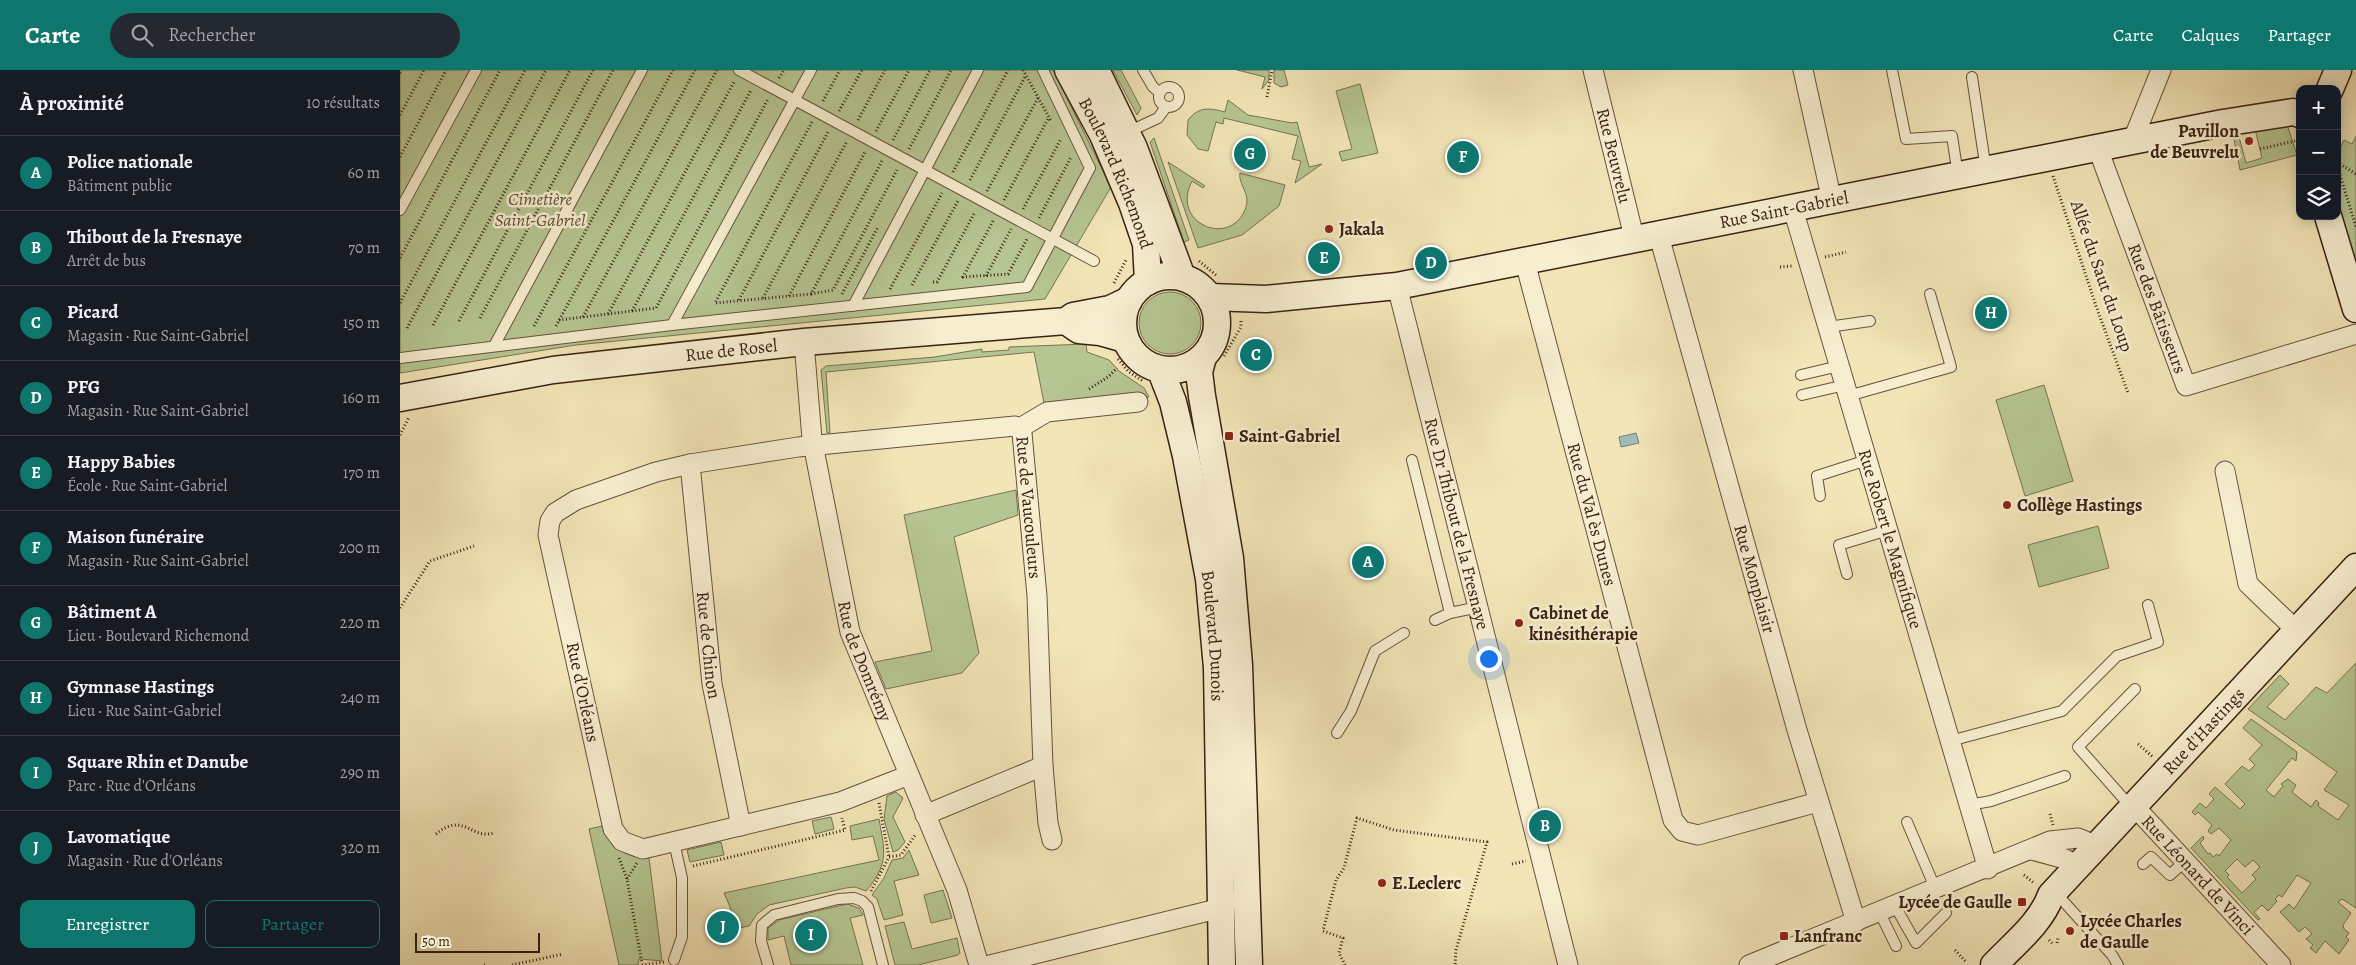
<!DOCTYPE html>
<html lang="fr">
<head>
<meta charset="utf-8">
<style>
  body { margin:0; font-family:Alegreya,serif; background:#242831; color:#f1f3f6 }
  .controls { position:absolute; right:15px; top:15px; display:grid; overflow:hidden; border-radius:10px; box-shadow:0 2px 12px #0003 }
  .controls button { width:45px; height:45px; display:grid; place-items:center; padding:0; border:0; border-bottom:1px solid #363941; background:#171b24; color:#f1f3f6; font:25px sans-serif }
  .scale { position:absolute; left:15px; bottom:12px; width:125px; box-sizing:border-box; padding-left:5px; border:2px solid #392114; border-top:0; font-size:14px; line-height:18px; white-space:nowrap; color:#392114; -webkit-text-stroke:4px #f7eed0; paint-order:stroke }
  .you { position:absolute; left:1088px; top:588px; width:18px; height:18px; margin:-12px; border:4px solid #fff; border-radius:50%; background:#1a73e8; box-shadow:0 0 0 8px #1a73e833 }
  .badge { display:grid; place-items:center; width:32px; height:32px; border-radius:50%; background:#0f766e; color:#fff; font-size:16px; font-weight:700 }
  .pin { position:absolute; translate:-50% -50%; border:2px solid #fff; box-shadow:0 1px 5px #0006 }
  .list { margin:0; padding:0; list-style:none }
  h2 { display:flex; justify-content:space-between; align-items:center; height:65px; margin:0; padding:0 20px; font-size:21px }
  h2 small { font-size:16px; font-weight:400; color:#9ea1a6 }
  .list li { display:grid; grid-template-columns:32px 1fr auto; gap:15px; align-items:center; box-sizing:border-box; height:75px; padding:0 20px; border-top:1px solid #363941 }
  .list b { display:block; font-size:19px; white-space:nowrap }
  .list p { margin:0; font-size:16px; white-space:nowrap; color:#9ea1a6 }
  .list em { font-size:16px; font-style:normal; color:#9ea1a6 }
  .actions { display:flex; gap:10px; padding:15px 20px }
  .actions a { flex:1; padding:11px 0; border:1px solid #0f766e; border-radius:10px; text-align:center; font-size:18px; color:#0f766e }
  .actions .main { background:#0f766e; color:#fff }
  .icon { flex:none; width:28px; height:28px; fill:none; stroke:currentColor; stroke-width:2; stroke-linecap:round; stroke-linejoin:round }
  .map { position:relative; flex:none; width:1956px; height:895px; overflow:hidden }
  header { display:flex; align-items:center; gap:30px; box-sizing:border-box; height:70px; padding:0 25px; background:#0f766e; color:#fff }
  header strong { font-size:24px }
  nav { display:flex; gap:28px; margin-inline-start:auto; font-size:18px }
  .search { width:350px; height:45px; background:#242831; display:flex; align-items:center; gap:12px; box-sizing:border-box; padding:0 18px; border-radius:28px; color:#9ea1a6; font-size:19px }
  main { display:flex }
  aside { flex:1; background:#171b24 }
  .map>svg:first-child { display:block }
  .green { fill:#b6c692; stroke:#787453; fill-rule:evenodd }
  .water { fill:#a0bcb9; stroke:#777e77 }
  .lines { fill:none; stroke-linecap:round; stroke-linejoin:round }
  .lane-casing { stroke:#67523d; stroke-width:12 }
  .street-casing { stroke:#67523d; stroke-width:21 }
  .secondary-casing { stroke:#392114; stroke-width:29 }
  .path { stroke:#392114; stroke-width:3; stroke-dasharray:1 2.5; stroke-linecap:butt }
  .lane { stroke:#f7eed0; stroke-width:10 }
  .street { stroke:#f7eed0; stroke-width:19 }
  .secondary { stroke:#f7eed0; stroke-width:26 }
  .poi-dot { fill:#8f2418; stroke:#f7eed0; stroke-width:2 }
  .labels { text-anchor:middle; stroke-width:5; stroke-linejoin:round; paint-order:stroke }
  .poi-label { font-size:18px; font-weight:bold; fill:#392114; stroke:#f7eed0; text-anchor:start }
  .street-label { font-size:18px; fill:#392114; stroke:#f7eed0 }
  .park-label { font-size:18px; font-style:italic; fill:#5e533a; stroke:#f7eed0 }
</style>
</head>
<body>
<header>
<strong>Carte</strong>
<div class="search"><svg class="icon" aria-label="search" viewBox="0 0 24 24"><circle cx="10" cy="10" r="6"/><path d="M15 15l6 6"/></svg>Rechercher</div>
<nav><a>Carte</a><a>Calques</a><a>Partager</a></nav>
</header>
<main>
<aside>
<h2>À proximité<small>10 résultats</small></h2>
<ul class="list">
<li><span class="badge">A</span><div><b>Police nationale</b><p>Bâtiment public</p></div><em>60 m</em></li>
<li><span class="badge">B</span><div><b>Thibout de la Fresnaye</b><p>Arrêt de bus</p></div><em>70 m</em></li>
<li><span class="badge">C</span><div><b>Picard</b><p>Magasin · Rue Saint-Gabriel</p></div><em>150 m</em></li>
<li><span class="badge">D</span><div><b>PFG</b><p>Magasin · Rue Saint-Gabriel</p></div><em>160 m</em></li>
<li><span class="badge">E</span><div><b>Happy Babies</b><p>École · Rue Saint-Gabriel</p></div><em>170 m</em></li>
<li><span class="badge">F</span><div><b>Maison funéraire</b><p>Magasin · Rue Saint-Gabriel</p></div><em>200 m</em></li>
<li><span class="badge">G</span><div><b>Bâtiment A</b><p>Lieu · Boulevard Richemond</p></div><em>220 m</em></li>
<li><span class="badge">H</span><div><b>Gymnase Hastings</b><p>Lieu · Rue Saint-Gabriel</p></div><em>240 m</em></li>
<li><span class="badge">I</span><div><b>Square Rhin et Danube</b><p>Parc · Rue d'Orléans</p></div><em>290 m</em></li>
<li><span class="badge">J</span><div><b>Lavomatique</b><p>Magasin · Rue d'Orléans</p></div><em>320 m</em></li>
</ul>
<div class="actions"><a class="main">Enregistrer</a><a>Partager</a></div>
</aside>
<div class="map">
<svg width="1956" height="895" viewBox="0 0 1956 895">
  <rect width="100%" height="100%" fill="#f2e5b7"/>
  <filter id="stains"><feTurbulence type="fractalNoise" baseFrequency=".004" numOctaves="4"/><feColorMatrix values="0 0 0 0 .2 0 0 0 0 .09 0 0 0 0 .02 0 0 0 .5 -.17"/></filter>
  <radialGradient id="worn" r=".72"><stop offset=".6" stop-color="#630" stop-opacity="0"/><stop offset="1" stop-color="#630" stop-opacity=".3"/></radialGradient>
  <g class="green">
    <path d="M0,0h653l58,117 -66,112 -469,46 -176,28z"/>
    <path d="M713,0h8l20,38 -4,7z"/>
    <path d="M837,0h32v10l-7,9 3,-12z"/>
    <path d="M874,0h10l4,15 -7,2 -7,-4z"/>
    <path d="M960,14l18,69 -36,8 -3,-9 13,-3 -16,-58z"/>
    <path d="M828,30l20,15 44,8 5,-1 12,45 13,-3 -27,19 6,-22 -9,-2 6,-23 -74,-18 -1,6 -7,-2 -8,29 -10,-2 -11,-14 1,-15c11,-14 22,-12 37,-8z"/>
    <path d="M1887,54l10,31 -57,15 -7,-36 5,-1 8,30 16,-5 -7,-29z"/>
    <path d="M1956,66v127c-11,-35 -32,-88 -12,-123l8,4z"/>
    <path d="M754,68l35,102 -5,2 -34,-100z"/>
    <path d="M768,92l37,24 -2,2 -11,-7c-22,42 37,67 53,29 7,-17 -7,-24 -5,-37l45,12 -6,21 -37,29 -44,13z"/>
    <circle cx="770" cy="253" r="31"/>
    <path d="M686,274l1,8 22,8 10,11 25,17 5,9 -7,1 -2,-5 -96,10 -10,-51 -208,20 4,61h-3l-6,-63 5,-4 109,-9 47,-8v3l27,-2v-3z"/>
    <path d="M1644,315l29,96 -48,15 -29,-96z"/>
    <path d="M616,420l2,25 -64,22 25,116 -17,20 -76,16 -11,-27 57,-11 -28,-136z"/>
    <path d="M1698,456l11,42 -70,19 -11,-42z"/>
    <path d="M1956,593v245l-14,-9 -4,3 13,11 -8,12 1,4 5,4 -3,4 3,3 -10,14 -14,-13 -9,12 -6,-5 3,-3 -7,-6 6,-5 -7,-7 -6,5 -19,-20 9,-8 5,5 17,-26 -14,-8 -15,22 -3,-2 -4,4 2,2 -9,10 -6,-6 -8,7 6,7 -2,1 -67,-72 12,-12 1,3 -4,4 8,11 2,-1 3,4 4,-3 2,2 12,-16 -12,-12 -8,6 -3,-3 4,-6 -14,-13 -3,3 -3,-3 8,-9 6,5 8,-9 -5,-5 6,-7 25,22 5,-5 -20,-20 17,-18 7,5 6,-6 -6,-6 13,-14 -19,-17 8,-9 46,33 -1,9 -4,-3 -26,32 8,7 9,-11 -2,-2 7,-5 8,6 -4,7 19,15 5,-7 3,3 -1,3 20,14 11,-15 -25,-15 13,-18 -89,-63 32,-34 9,9 -22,23 18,13 31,-33 11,6zM1837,789l8,8 8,-7 7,7 -8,8 4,4 -14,14 -15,-16 2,-2 -4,-4z"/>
    <path d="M496,722l7,6 -10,19 12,25 -7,8 -5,2 -9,-33 3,-23z"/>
    <path d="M431,747l3,12 -19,5 -3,-13z"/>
    <path d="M479,749c6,33 10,45 -13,72l-11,-4 -9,1 -77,17 -12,9 -8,12 -10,2 -15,-35 155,-33 -6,-24 -21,4 -2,-14z"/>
    <path d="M203,756c5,21 25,33 46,32l13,103 -23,-2 -1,6h-19l-30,-136z"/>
    <path d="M321,772l3,13 -34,7 -3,-12z"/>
    <path d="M509,780l10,25 -25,6 9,34 -19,5 -7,-21 -5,-4 12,-17 8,-18 11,-2z"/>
    <path d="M543,820l9,28 -21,5 -7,-28z"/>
    <path d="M447,834l12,4 4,7 -13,3 13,47h-72l-7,-29 -16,4v-12l11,-8z"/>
    <path d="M504,852l8,27 45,-11 3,15 -2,2 -40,10h-23l-10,-39z"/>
  </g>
  <path class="water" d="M1236,363l3,10 -18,4 -2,-10z"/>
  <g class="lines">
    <g class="lane-casing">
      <g id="lane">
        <path d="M339,0l355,191"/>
        <path d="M743,0l10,17 7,6"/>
        <path d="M1492,0l14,69 46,-3 6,39"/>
        <path d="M1572,7l14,93"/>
        <circle cx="769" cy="27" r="10"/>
        <path d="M728,62l30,-14 8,-11"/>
        <path d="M0,140l76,-140"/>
        <path d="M453,236l125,-236"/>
        <path d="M272,255l139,-255"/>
        <path d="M1428,257l42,-6"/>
        <path d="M94,276l148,-276"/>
        <path d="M0,288l272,-33 355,-38 63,-119 -47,-98"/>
        <path d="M1401,305l38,-9"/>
        <path d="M1402,325l43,-10"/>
        <path d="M1448,326l103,-29 -21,-73"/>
        <path d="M1012,390l38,153 29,-6"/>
        <path d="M1420,426l-3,-20 50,-16"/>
        <path d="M1447,504l-8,-29 49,-15"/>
        <path d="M1035,550l15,-7"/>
        <path d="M937,663l14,-22 24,-60 29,-18"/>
        <path d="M1550,671l112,-30 55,-55 41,-14 -10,-37"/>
        <path d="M1569,735l22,-4 74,-25"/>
        <path d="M1731,737l-53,-60 57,-58"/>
        <path d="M1507,752l29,68"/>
        <path d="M274,772l8,36v59l-8,23"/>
        <path d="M1743,794l8,-7 19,18 15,-14"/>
        <path d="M1655,822l57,63 6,10"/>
        <path d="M1495,836l21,37 30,-30"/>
        <path d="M1480,843l16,33"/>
        <path d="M368,895l-7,-24 1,-16 12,-10 64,-16 16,-1 8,3 6,6 15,58"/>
      </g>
    </g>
    <g class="street-casing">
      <g id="street">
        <path id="s1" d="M1193,0l42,171"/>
        <path d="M1403,0l29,131"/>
        <path d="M1732,72l29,-72"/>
        <path id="s2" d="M1698,79l88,237 170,-52"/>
        <path id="s3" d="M1393,139l195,660"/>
        <path id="s4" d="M1259,166l138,494 59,192"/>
        <path id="s5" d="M1125,192l148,558 9,11 16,4 120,-33"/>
        <path id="s6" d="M997,216l171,679"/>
        <path id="s7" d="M404,272l8,97 38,193 107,258 22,75"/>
        <path d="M620,358l27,-16 91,-10"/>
        <path id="s8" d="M290,394l22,220 29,142"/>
        <path d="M1825,401l23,113 48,46"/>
        <path d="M643,696l5,57 4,17"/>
        <path id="s9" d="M509,705l-69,27 -197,47 -21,-8 -9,-12 -65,-294 2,-14 5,-8 21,-13 80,-28 34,-8 108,-17 217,-21 5,2 2,5 15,163 6,170 -118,49"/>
        <path id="s10" d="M1734,736l147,159"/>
        <path d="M1632,780l33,9 13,7"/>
        <path d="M590,895l231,-57 8,-8"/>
        <path d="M1349,895l301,-124 28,-3 19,8"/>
      </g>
    </g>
    <g class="secondary-casing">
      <g id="secondary">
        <path id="s11" d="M668,0l35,65 29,68 14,41 2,37"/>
        <path d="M696,0l38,78 48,129"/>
        <path d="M1930,19l8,-19"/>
        <path d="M1928,146l28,93"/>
        <circle cx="770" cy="253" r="47"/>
        <path id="s12" d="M810,227l56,2 131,-13 826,-163 70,-11 7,2"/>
        <path d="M666,251l13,9 21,2 25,7"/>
        <path d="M803,287l-4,15 3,24 28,162 9,107 10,300"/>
        <path id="s13" d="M761,301l12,31 13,54 23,123 8,89 5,297"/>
        <path id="s14" d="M0,328l153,-28 251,-28 262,-21 7,-5 37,-7 19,-9"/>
        <path id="s15" d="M1594,895c21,-22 47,-42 57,-70l305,-328"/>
      </g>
    </g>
    <g class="path">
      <path d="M623,0l28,51"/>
      <path d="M0,3l2,-3"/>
      <path d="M379,8l5,-8"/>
      <path d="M867,27l5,-27"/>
      <path d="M423,31l17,-31"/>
      <path d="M439,41l23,-41"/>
      <path d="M0,45l24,-45"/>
      <path d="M458,50l27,-50"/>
      <path d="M412,52l-97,181 96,-9 71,-133"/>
      <path d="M476,61l33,-61"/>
      <path d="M493,70l37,-70"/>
      <path d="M509,79l42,-79"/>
      <path d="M1860,79l39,-9"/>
      <path d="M0,87l46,-87"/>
      <path d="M1937,92l19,12"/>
      <path d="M1937,95l19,62"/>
      <path d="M553,102l55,-102"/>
      <path d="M1653,106l43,130 32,87"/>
      <path d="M570,110l56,-105"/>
      <path d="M587,121l51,-93"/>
      <path d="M604,130l45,-83"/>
      <path d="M623,139l38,-70"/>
      <path d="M639,148l32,-61"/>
      <path d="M593,151l-30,56 45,-3 19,-35"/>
      <path d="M1425,187l21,-5"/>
      <path d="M0,188l100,-188"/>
      <path d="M799,191l18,15"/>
      <path d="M1380,197l12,-1"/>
      <path d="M586,206l25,-47"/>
      <path d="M533,212h4l38,-70"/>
      <path d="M714,213l12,-23"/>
      <path d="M512,215l46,-84"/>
      <path d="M490,219l52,-96"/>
      <path d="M411,224l22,-4 64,-120"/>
      <path d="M442,224l36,-67"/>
      <path d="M389,226l76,-144"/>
      <path d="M363,228l84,-157"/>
      <path d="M339,230l89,-168"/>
      <path d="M0,233l125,-233"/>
      <path d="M232,241l119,-221"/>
      <path d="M208,244l126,-232"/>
      <path d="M183,247l134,-247"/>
      <path d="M80,248l133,-248"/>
      <path d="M159,250l97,-12 112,-209"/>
      <path d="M59,251l134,-251"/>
      <path d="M33,255l137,-255"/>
      <path d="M134,256l139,-256"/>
      <path d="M156,256l139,-256"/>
      <path d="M7,258l139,-258"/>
      <path d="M824,286l17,-29v-8"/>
      <path d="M718,289l11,13 14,9"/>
      <path d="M689,319l19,-12 9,-9"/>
      <path d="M0,365l9,-18"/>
      <path d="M0,538l30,-47 44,-15"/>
      <path d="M1738,674l15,13"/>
      <path d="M479,733l10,54"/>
      <path d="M1650,744l3,11"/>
      <path d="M36,764c28,-23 35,6 57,-1"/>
      <path d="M219,788l8,21 15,85"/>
      <path d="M1112,794l14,-3"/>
      <path d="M293,796l152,-36 -3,-12"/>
      <path d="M1624,805l10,8"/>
      <path d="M227,809l10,-16"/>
      <path d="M471,821l18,-34 12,-2 15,-21"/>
      <path d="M1649,870l4,4"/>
      <path d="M1657,873l1,-5"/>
      <path d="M1555,880l11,12"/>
      <path d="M84,895h1"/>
      <path d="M112,895l51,-11"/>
      <path d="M242,895l22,-3"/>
      <path d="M945,895l-6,-12 4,-15 -20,-7 13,-51 8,-12 13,-50 37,12 93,12 -31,108 -1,15"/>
    </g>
    <use href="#lane" class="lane"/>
    <use href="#street" class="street"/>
    <use href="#secondary" class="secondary"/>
  </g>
  <g class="poi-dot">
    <circle cx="1849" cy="71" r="5"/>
    <circle cx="929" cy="159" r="5"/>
    <rect x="824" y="361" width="10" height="10" rx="2.5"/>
    <circle cx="1607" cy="435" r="5"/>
    <circle cx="1119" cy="553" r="5"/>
    <circle cx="982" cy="813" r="5"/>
    <rect x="1617" y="827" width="10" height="10" rx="2.5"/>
    <circle cx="1670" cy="861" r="5"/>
    <rect x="1379" y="861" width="10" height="10" rx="2.5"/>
  </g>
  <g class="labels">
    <g class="poi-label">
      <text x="1839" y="67" text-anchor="end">Pavillon<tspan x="1839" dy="21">de Beuvrelu</tspan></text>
      <text x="939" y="165">Jakala</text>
      <text x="839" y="372">Saint-Gabriel</text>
      <text x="1617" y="441">Collège Hastings</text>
      <text x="1129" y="549">Cabinet de<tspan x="1129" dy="21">kinésithérapie</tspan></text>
      <text x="992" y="819">E.Leclerc</text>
      <text x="1612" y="838" text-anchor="end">Lycée de Gaulle</text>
      <text x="1680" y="857">Lycée Charles<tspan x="1680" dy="21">de Gaulle</tspan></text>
      <text x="1394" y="872">Lanfranc</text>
    </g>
    <g class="street-label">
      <text dy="6" stroke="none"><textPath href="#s1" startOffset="88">Rue Beuvrelu</textPath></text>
      <text dy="6" stroke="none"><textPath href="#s11" startOffset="114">Boulevard Richemond</textPath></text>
      <text dy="6" stroke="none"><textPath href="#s12" startOffset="582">Rue Saint-Gabriel</textPath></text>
      <text transform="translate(1702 206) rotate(71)" y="6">Allée du Saut du Loup</text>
      <text dy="6" stroke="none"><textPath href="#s2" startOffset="170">Rue des Bâtisseurs</textPath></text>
      <text dy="6" stroke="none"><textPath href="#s14" startOffset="335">Rue de Rosel</textPath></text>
      <text dy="6" stroke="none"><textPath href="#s9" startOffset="1196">Rue de Vaucouleurs</textPath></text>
      <text dy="6" stroke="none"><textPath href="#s5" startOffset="261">Rue du Val ès Dunes</textPath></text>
      <text dy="6" stroke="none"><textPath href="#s6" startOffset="245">Rue Dr Thibout de la Fresnaye</textPath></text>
      <text dy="6" stroke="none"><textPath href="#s3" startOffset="344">Rue Robert le Magnifique</textPath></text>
      <text dy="6" stroke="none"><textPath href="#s4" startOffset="356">Rue Monplaisir</textPath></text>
      <text dy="6" stroke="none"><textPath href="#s13" startOffset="271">Boulevard Dunois</textPath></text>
      <text dy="6" stroke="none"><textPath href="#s8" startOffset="182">Rue de Chinon</textPath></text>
      <text dy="6" stroke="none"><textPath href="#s7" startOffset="326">Rue de Domrémy</textPath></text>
      <text transform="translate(183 622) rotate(78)" y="6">Rue d'Orléans</text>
      <text dy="6" stroke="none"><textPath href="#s15" startOffset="315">Rue d'Hastings</textPath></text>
      <text dy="6" stroke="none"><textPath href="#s10" startOffset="94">Rue Léonard de Vinci</textPath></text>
    </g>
    <g class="park-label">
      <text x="140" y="135">Cimetière<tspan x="140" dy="21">Saint-Gabriel</tspan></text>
    </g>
  </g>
  <rect width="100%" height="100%" filter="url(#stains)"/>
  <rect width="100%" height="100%" fill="url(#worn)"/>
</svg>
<div class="controls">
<button>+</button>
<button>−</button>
<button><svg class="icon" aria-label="layers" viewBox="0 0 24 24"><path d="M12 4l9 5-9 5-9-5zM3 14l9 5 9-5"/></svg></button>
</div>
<div class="scale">50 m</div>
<div class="you"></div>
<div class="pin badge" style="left:968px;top:492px">A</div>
<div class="pin badge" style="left:1145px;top:756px">B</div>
<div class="pin badge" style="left:856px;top:285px">C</div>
<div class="pin badge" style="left:1031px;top:193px">D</div>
<div class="pin badge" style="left:924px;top:188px">E</div>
<div class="pin badge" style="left:1063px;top:87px">F</div>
<div class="pin badge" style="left:850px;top:84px">G</div>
<div class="pin badge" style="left:1591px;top:243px">H</div>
<div class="pin badge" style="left:411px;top:865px">I</div>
<div class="pin badge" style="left:323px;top:857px">J</div>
</div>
</main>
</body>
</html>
